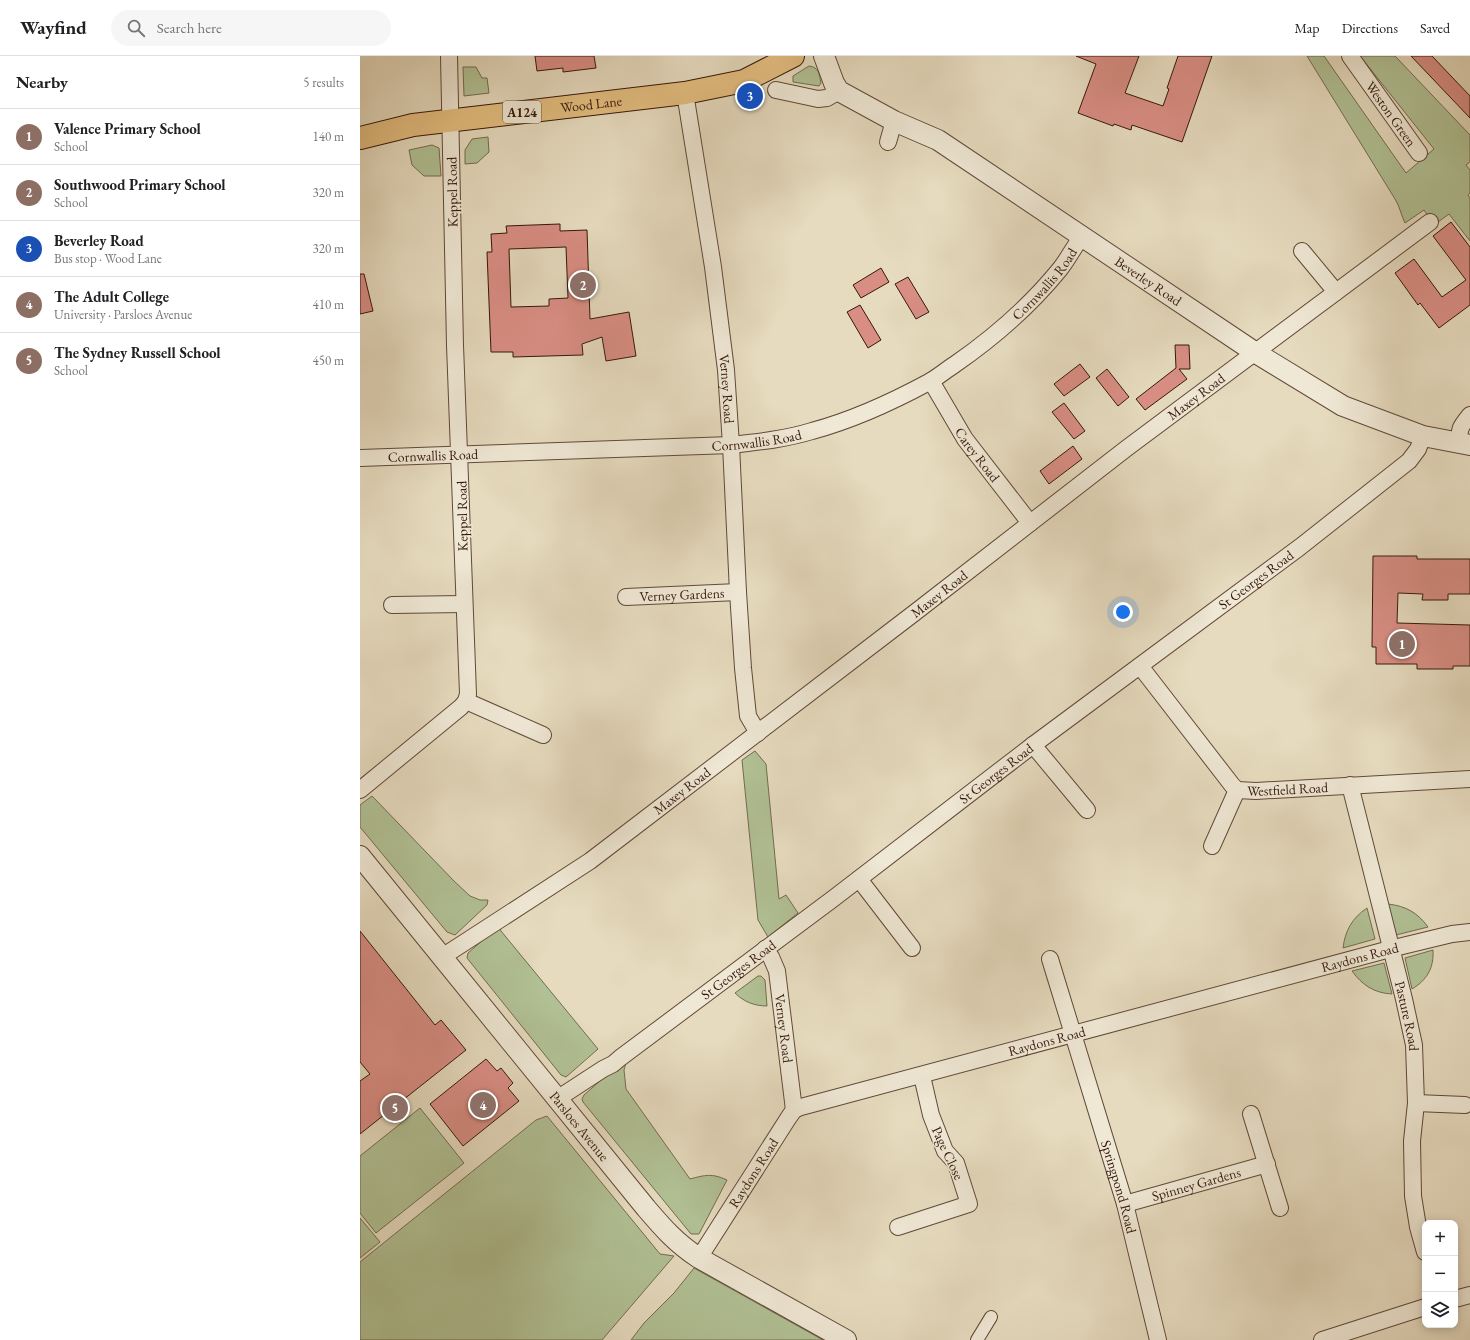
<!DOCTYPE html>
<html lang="en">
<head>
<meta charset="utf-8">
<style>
  body { margin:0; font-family:"EB Garamond",serif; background:#f6f6f6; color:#202124 }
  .controls { position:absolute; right:12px; bottom:12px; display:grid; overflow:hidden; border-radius:8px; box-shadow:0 2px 10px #0003 }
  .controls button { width:36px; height:36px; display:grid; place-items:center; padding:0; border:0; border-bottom:1px solid #e0e0e0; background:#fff; color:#202124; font:20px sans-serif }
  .you { position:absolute; left:763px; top:556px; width:14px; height:14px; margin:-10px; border:3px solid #fff; border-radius:50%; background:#1a73e8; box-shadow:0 0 0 6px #1a73e833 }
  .badge { display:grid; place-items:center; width:26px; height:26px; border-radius:50%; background:#ea580c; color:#fff; font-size:13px; font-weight:700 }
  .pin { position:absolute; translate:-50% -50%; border:2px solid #fff; box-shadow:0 1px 4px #0006 }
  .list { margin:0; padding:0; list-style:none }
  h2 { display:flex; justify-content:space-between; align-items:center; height:52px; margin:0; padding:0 16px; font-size:17px }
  h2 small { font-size:13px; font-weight:400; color:#757577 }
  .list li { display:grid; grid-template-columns:26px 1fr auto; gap:12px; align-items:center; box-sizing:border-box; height:56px; padding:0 16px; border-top:1px solid #e0e0e0 }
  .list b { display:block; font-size:15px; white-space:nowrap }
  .list p { margin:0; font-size:13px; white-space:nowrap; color:#757577 }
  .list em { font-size:13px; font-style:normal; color:#757577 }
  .icon { flex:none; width:22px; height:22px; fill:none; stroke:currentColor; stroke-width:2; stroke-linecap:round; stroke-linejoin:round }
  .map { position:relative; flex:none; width:1110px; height:1284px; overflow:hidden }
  header { display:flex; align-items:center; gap:24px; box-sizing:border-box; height:56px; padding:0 20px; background:#fff; border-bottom:1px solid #e0e0e0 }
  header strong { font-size:19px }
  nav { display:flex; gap:22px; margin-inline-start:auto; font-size:14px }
  .search { width:280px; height:36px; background:#f6f6f6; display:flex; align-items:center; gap:10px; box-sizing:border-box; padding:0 14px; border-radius:22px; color:#757577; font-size:15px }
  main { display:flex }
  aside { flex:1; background:#fff }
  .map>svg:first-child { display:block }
  .green { fill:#b1c195; stroke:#736c50 }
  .building { fill:#d98e84; stroke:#35180b; fill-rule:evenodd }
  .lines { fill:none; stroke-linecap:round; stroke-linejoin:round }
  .pedestrian-casing { stroke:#614938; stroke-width:14 }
  .minor-casing { stroke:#614938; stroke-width:18 }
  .tertiary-casing { stroke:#614938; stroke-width:22 }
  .primary-casing { stroke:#35180b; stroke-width:24 }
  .pedestrian { stroke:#efe8d5; stroke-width:12 }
  .minor { stroke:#efe8d5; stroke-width:16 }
  .tertiary { stroke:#efe8d5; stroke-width:20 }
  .primary { stroke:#e3be80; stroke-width:22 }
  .labels { text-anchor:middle; stroke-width:3; stroke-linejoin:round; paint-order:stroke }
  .shield { fill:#efe8d5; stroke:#6d5648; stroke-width:1 }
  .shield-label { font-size:13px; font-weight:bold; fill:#35180b }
  .street-label { font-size:14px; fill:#35180b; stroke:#efe8d5 }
</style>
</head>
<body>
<header>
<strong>Wayfind</strong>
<div class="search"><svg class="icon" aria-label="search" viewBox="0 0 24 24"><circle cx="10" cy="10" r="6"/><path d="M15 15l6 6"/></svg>Search here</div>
<nav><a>Map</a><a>Directions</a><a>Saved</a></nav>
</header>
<main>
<aside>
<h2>Nearby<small>5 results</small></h2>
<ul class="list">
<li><span class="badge" style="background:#8d6e63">1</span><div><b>Valence Primary School</b><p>School</p></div><em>140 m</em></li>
<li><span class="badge" style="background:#8d6e63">2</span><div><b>Southwood Primary School</b><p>School</p></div><em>320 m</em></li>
<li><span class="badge" style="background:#1a4fb4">3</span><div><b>Beverley Road</b><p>Bus stop · Wood Lane</p></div><em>320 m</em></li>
<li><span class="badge" style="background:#8d6e63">4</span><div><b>The Adult College</b><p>University · Parsloes Avenue</p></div><em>410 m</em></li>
<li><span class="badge" style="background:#8d6e63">5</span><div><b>The Sydney Russell School</b><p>School</p></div><em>450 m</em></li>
</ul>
</aside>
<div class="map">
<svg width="1110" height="1284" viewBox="0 0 1110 1284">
  <rect width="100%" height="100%" fill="#e6dbbf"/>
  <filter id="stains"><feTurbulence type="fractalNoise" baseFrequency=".005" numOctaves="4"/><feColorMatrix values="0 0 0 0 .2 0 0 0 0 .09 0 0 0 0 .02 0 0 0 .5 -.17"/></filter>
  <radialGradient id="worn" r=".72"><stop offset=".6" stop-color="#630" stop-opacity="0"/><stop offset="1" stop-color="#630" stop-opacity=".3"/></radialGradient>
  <g class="green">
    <path d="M947,0h17l82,117 28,-24 -74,-93h35l75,79v27l-4,3 4,5v23l-2,2 2,3v43l-21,-27 -15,11 -10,-15 -19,13c-4,-8 -5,-16 -10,-24z"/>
    <path d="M449,10c10,1 10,8 12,17l-2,3 -26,-4v-6z"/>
    <path d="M103,11h13l6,11h5l2,15 -25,3z"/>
    <path d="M128,81l1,15 -12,11 -12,1v-14l7,-11z"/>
    <path d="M72,89l7,3 2,28h-17l-12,-11 -3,-15z"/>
    <path d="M395,695l11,13 13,135 7,-4 12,18 -30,24 -10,-17 -16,-160z"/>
    <path d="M12,740l82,85 16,15 10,4h8l-1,5 -32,30 -8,-3 -87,-105v-22z"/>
    <path d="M1028,848c18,2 30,9 40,23l-32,8z"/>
    <path d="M1007,852l8,31 -32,9c2,-17 9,-30 24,-40z"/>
    <path d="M139,870l2,5 97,118 -32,28 -5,-2 -94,-117 1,-5z"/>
    <path d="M1073,894c1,18 -6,30 -21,39l-7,-31z"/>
    <path d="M1024,907l8,31c-18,-1 -30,-9 -40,-23z"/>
    <path d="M398,920h3l4,4 2,26c-12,0 -23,-4 -32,-13z"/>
    <path d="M264,1004l2,3 -2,7 2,19 64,90c15,-4 22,-6 37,1l-28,54h-8l-108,-132 -1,-3 2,-4z"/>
    <path d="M60,1052l44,55 -88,70 -16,-20v-57z"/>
    <path d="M187,1060l113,138 14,2 -72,84h-242v-78l176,-142z"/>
    <path d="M0,1162l20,24 -20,16z"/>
    <path d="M334,1212l129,72h-192l13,-17 30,-30z"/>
  </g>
  <g class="building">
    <path d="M175,0h59l2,12 -33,4v-4l-26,3z"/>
    <path d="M716,0h63l-14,37 38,13 6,-17 -2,-1 11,-32h34l-30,86 -50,-17 -1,5 -17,-6 -1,2 -35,-13 18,-49z"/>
    <path d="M1051,0h21l38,40v22z"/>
    <path d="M1091,166l19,25v58l-31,23 -19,-25 -2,2 -23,-32 19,-14 28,38 24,-17 -33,-44z"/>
    <path d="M200,168v7l27,-1 3,89 39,-7 7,44 -30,5 -4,-24 -20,7 1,11 -70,2v-5h-22l-4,-100h5l-1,-18 16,-1 -1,-7zM206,191l2,51 -19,1v7l-38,1 -2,-58z"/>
    <path d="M521,212l8,14 -28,16 -8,-13z"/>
    <path d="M0,218h4l9,37 -13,3z"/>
    <path d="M548,221l21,35 -13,7 -21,-35z"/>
    <path d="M500,249l21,35 -13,8 -21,-36z"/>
    <path d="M815,289h14l1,24h-11l8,10 -42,31 -9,-11 40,-31z"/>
    <path d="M720,308l10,13 -26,19 -10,-12z"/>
    <path d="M747,313l22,28 -11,9 -22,-28z"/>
    <path d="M704,347l21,28 -11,8 -22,-27z"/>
    <path d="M713,390l9,13 -33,25 -9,-13z"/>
    <path d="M1013,500h44v3h53v35h-22v6h-26l1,-6 -25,-1 -1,30 73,2v41h-17v3h-36v-5h-41v-17h-4z"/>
    <path d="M0,875l75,94 6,-5 25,30 -106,84v-53l10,-7 -10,-12z"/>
    <path d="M126,1003l11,12 4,-3 12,15 -5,5 11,13 -56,45 -33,-42z"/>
  </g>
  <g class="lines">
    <g class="pedestrian-casing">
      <path id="pedestrian" d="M617,1284l14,-23"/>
    </g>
    <g class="minor-casing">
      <g id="minor">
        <path id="s1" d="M990,0l69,97"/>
        <path d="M416,34l42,9 9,-1 12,-7"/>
        <path id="s2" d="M325,37l28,174 13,103 5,75 7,147 5,76 5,48 10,17"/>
        <path d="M528,86l6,-21"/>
        <path d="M942,195l34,41"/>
        <path id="s3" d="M571,325l34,58 65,84"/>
        <path d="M1100,387c-2,-14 1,-17 10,-28"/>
        <path id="s4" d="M0,402l371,-13c27,-3 55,-6 81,-14 41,-11 80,-29 117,-49 9,-5 17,-12 25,-17 39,-27 76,-59 106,-96 8,-10 14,-22 22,-33"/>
        <path id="s5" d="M266,541l112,-5"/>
        <path d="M32,549l72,-1"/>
        <path id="s6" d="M780,610l92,119 5,5 19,1 214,-12"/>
        <path d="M106,645l77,34"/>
        <path d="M673,689l54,65"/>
        <path id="s7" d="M990,729l54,214 10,46 2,58 -4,38 1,55 5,31 7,25"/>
        <path d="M0,734l101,-83 5,-6 2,-7 -13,-349 -6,-289"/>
        <path d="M852,790l25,-56"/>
        <path d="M499,823l53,69"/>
        <path id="s8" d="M405,893l6,8 6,14 17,139"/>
        <path id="s9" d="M82,901l148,-96 323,-247 214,-166 303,-226"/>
        <path id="s10" d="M690,903l75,245 33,136"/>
        <path id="s11" d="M197,1043l46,-30 10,-5 7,-6 214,-160 199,-153 267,-198 109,-86 9,-12 5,-13"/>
        <path d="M1056,1047l49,2"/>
        <path d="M891,1058l29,94"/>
        <path id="s12" d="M765,1148l142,-40"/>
        <path d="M538,1171l71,-23 -13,-41 -11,-12 -14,-36 -9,-39"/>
        <path id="s13" d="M339,1202l90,-141 5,-7 7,-3 589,-158 62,-15 18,-2"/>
        <path d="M1095,1243l15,-4"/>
        <path d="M962,1284l103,-33"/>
      </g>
    </g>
    <g class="tertiary-casing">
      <g id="tertiary">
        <path id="s14" d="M464,0l10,27 5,8 55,30 44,19 318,213 87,53 80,30 47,9"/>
        <path id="s15" d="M0,800l286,352c17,20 30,35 53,50l147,82"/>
      </g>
    </g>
    <g class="primary-casing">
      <g id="primary">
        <path id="s16" d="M0,82l53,-13 272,-32 59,-12 49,-25"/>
      </g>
    </g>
    <use href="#pedestrian" class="pedestrian"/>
    <use href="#minor" class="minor"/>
    <use href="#tertiary" class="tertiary"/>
    <use href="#primary" class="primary"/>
  </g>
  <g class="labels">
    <rect class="shield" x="143" y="45" width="38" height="22" rx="3"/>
    <g class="shield-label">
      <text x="162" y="61">A124</text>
    </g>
    <g class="street-label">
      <text dy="5" stroke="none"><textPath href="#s16" startOffset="234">Wood Lane</textPath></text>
      <text dy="5" stroke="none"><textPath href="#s1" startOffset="71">Weston Green</textPath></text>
      <text transform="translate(92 136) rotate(-91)" y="5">Keppel Road</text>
      <text dy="5" stroke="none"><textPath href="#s14" startOffset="402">Beverley Road</textPath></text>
      <text dy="5" stroke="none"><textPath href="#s4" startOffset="733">Cornwallis Road</textPath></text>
      <text dy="5" stroke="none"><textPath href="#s2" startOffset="299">Verney Road</textPath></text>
      <text dy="5" stroke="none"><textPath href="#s9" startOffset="940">Maxey Road</textPath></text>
      <text dy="5" stroke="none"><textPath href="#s4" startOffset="397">Cornwallis Road</textPath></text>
      <text dy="5" stroke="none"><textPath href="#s3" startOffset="87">Carey Road</textPath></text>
      <text dy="5" stroke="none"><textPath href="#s4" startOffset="73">Cornwallis Road</textPath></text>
      <text transform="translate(102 460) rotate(-91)" y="5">Keppel Road</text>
      <text dy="5" stroke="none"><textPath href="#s11" startOffset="871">St Georges Road</textPath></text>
      <text dy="5" stroke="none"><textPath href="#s5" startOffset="56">Verney Gardens</textPath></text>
      <text dy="5" stroke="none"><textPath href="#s9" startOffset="616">Maxey Road</textPath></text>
      <text dy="5" stroke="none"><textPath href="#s11" startOffset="547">St Georges Road</textPath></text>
      <text dy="5" stroke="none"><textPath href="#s6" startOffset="208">Westfield Road</textPath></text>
      <text dy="5" stroke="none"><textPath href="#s9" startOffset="292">Maxey Road</textPath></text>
      <text dy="5" stroke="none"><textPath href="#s13" startOffset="762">Raydons Road</textPath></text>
      <text dy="5" stroke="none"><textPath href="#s11" startOffset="223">St Georges Road</textPath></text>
      <text dy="5" stroke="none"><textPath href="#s7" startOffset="238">Pasture Road</textPath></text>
      <text dy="5" stroke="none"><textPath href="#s8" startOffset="83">Verney Road</textPath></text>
      <text dy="5" stroke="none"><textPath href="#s13" startOffset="438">Raydons Road</textPath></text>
      <text dy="5" stroke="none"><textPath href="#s15" startOffset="348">Parsloes Avenue</textPath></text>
      <text transform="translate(588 1097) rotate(65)" y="5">Page Close</text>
      <text dy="5" stroke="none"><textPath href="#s13" startOffset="101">Raydons Road</textPath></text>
      <text dy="5" stroke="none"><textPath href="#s12" startOffset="74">Spinney Gardens</textPath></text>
      <text dy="5" stroke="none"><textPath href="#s10" startOffset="238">Springpond Road</textPath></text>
    </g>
  </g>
  <rect width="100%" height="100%" filter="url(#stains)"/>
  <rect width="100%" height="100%" fill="url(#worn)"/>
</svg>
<div class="controls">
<button>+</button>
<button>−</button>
<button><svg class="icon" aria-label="layers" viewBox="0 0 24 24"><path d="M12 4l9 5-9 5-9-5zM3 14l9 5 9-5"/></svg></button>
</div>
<div class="you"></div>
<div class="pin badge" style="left:1042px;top:588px;background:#8d6e63">1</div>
<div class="pin badge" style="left:223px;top:229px;background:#8d6e63">2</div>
<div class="pin badge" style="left:390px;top:40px;background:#1a4fb4">3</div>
<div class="pin badge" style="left:123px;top:1049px;background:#8d6e63">4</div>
<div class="pin badge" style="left:35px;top:1052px;background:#8d6e63">5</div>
</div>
</main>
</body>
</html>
